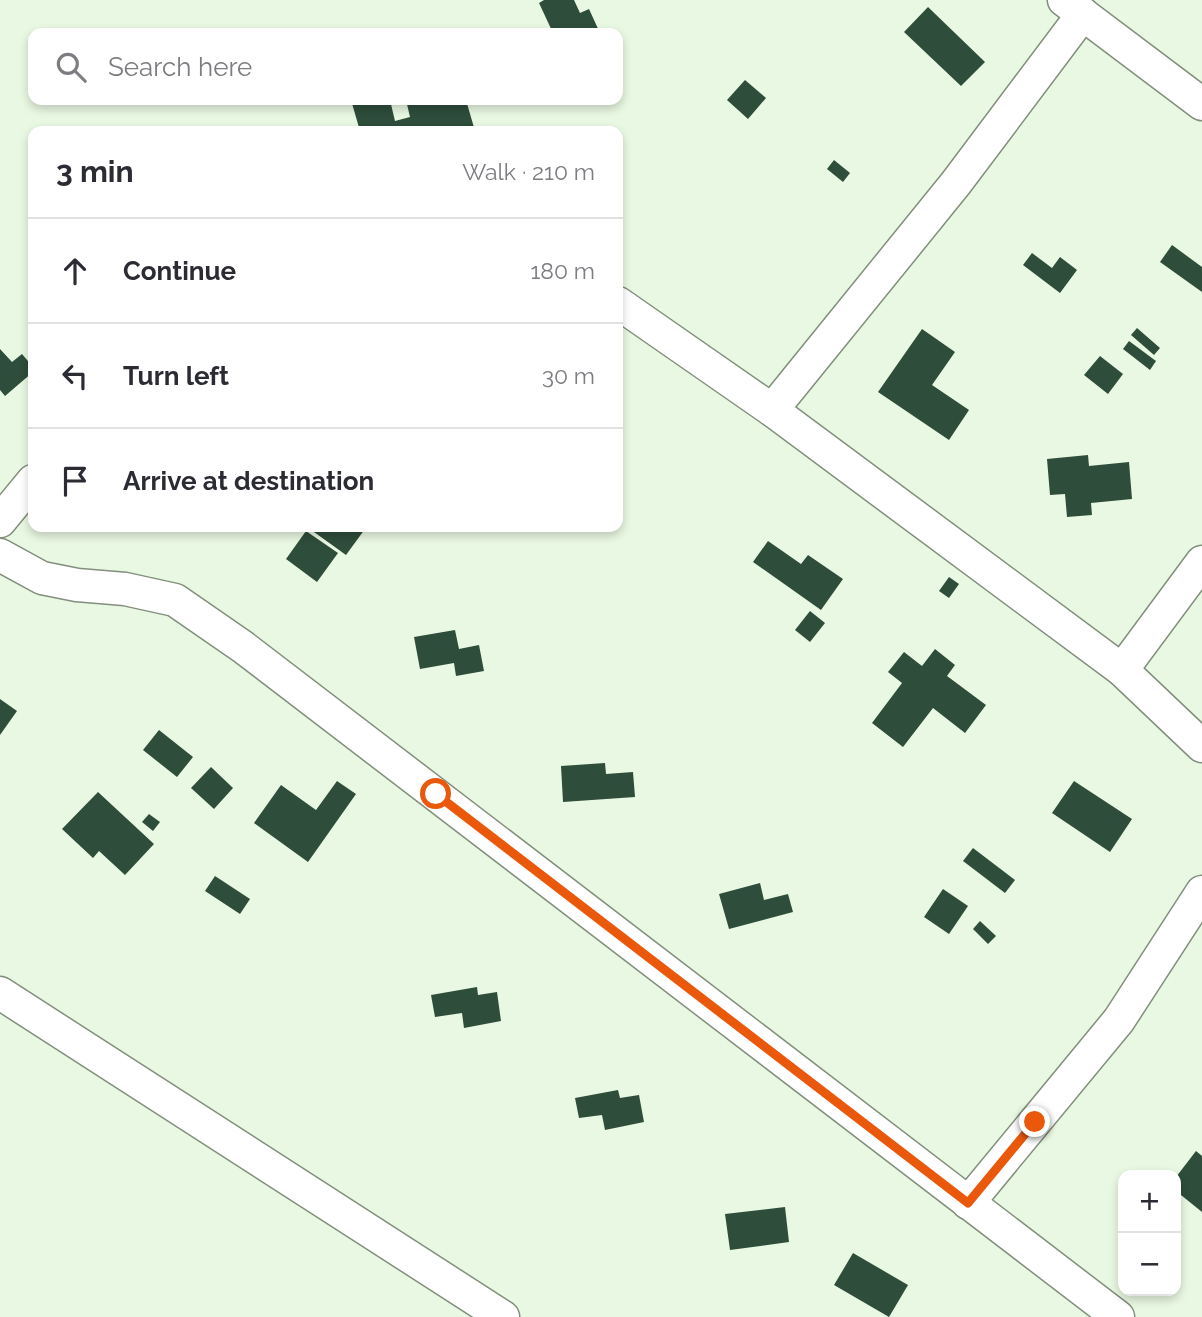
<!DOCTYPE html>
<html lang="en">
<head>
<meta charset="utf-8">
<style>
  body { margin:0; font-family:Raleway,sans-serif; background:#f2f2f3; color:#2b2b33 }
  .controls { position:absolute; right:21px; bottom:21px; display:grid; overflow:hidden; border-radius:14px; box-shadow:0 4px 10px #0003 }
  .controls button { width:63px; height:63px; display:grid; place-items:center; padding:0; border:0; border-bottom:2px solid #e1e1e2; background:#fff; color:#2b2b33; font:35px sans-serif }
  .stop { position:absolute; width:21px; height:21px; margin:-16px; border:5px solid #ea580c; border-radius:50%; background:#fff }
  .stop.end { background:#ea580c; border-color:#fff; box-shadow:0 2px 7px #0008 }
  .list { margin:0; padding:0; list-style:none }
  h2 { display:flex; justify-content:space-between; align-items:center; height:91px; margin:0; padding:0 28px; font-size:30px }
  h2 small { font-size:23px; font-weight:400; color:#7c7c81 }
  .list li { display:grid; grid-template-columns:46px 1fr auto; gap:21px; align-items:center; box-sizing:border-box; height:105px; padding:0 28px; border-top:2px solid #e1e1e2 }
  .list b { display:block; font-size:26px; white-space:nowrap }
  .list em { font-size:23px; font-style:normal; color:#7c7c81 }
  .icon { flex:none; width:38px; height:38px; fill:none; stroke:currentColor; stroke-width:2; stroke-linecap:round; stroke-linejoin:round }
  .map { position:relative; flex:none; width:1202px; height:1317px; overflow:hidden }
  .search { position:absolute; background:#fff; box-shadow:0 4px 10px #0003; left:28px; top:28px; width:595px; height:77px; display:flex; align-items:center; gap:18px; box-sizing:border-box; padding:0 24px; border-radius:14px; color:#7c7c81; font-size:26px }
  .panel { position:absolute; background:#fff; box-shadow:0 4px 10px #0003; left:28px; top:126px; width:595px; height:406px; border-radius:14px }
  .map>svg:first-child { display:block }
  .building { fill:#2e4d3b }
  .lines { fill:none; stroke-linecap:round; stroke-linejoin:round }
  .minor-casing { stroke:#828f7c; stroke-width:35 }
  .minor { stroke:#fff; stroke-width:32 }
  .route { stroke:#ea580c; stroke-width:9 }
</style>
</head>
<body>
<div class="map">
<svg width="1202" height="1317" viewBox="0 0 1202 1317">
  <rect width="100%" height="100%" fill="#e9f8e2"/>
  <g class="building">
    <path d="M544,0h30l6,13 9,-4 11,24h-47l-14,-30z"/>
    <path d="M928,7l57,55 -24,24 -57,-54z"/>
    <path d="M745,80l21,18 -18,21 -21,-19z"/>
    <path d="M351,100h39l5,21 15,-4 -4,-17h60l9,31h-115z"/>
    <path d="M834,160l16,13 -7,9 -16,-13z"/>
    <path d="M1172,245l30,22v25l-42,-30z"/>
    <path d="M1032,253l20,15 8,-11 17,13 -17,23 -37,-28z"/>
    <path d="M1137,328l23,20 -6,7 -23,-20z"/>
    <path d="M922,329l33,23 -23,33 37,25 -20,30 -71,-48z"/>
    <path d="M1129,341l27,20 -6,9 -27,-21z"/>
    <path d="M0,349l12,13 10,-8 11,13v5l-28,24 -5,-6z"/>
    <path d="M1100,356l23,18 -15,20 -24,-19z"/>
    <path d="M1088,455l1,11 40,-4 3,37 -41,4 1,12 -25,2 -2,-23 -15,1 -3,-36z"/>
    <path d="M307,527h54l4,2 -19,26z"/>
    <path d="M306,531l32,22 -21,29 -31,-23z"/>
    <path d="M768,541l33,23 7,-9 35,24 -22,31 -68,-48z"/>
    <path d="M949,577l10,7 -10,14 -10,-7z"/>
    <path d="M810,611l15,12 -15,19 -15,-12z"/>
    <path d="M455,630l4,19 20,-4 5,26 -28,5 -2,-13 -34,6 -6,-32z"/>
    <path d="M935,649l20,16 -8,11 39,29 -21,28 -32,-25 -30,39 -31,-24 30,-40 -14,-11 16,-20 18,14z"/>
    <path d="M0,699l17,12 -17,24z"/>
    <path d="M159,730l34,27 -16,20 -34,-27z"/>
    <path d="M605,763l1,11 27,-2 2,25 -72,5 -2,-36z"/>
    <path d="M211,767l22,21 -19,21 -23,-21z"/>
    <path d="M337,781l19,13 -48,68 -54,-39 27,-38 35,25z"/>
    <path d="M1074,781l58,38 -22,33 -58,-39z"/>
    <path d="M98,792l56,52 -29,31 -26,-24 -6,7 -31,-29z"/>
    <path d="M149,814l11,8 -7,9 -11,-9z"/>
    <path d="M973,848l42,32 -10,13 -42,-32z"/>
    <path d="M215,876l35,23 -10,15 -35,-23z"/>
    <path d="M760,883l4,17 24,-6 5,18 -64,17 -10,-35z"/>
    <path d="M943,889l25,17 -19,28 -25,-17z"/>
    <path d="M980,921l16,15 -8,8 -15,-15z"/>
    <path d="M477,987l1,8 19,-3 4,29 -37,7 -2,-15 -27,4 -4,-22z"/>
    <path d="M618,1090l2,8 19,-3 5,27 -39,8 -3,-15 -23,3 -4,-20z"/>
    <path d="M1196,1151l6,5v56l-26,-21v-14z"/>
    <path d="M785,1207l4,35 -59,8 -5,-36z"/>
    <path d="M853,1253l55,32 -19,32 -55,-32z"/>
  </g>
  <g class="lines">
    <g class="minor-casing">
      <g id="minor">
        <path d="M1064,0l138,104"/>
        <path d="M618,303l154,107 350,260 80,76"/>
        <path d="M772,410l184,-227 127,-169"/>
        <path d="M0,521l33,-40"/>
        <path d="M0,555l42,23 35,7 48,4 50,11 68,47 875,670"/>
        <path d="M1122,670l80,-108"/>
        <path d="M0,993l503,324"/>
        <path d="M968,1203l151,-183 83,-128"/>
      </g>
    </g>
    <use href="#minor" class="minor"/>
  </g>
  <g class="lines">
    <path class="route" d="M436,794l532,409 67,-81"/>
  </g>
</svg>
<div class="controls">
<button>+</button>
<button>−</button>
</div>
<div class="stop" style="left:436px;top:794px"></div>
<div class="stop end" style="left:1035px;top:1122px"></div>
<div class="search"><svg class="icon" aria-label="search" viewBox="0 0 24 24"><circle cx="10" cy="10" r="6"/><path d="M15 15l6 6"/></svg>Search here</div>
<section class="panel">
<h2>3 min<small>Walk · 210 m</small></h2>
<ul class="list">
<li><svg class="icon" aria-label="ahead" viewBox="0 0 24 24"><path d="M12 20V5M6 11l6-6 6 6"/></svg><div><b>Continue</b></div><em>180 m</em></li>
<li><svg class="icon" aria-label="left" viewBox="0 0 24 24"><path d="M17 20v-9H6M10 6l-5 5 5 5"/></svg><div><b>Turn left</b></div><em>30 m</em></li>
<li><svg class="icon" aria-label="arrive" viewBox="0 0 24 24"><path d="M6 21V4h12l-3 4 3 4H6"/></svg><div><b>Arrive at destination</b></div></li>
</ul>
</section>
</div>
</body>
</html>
